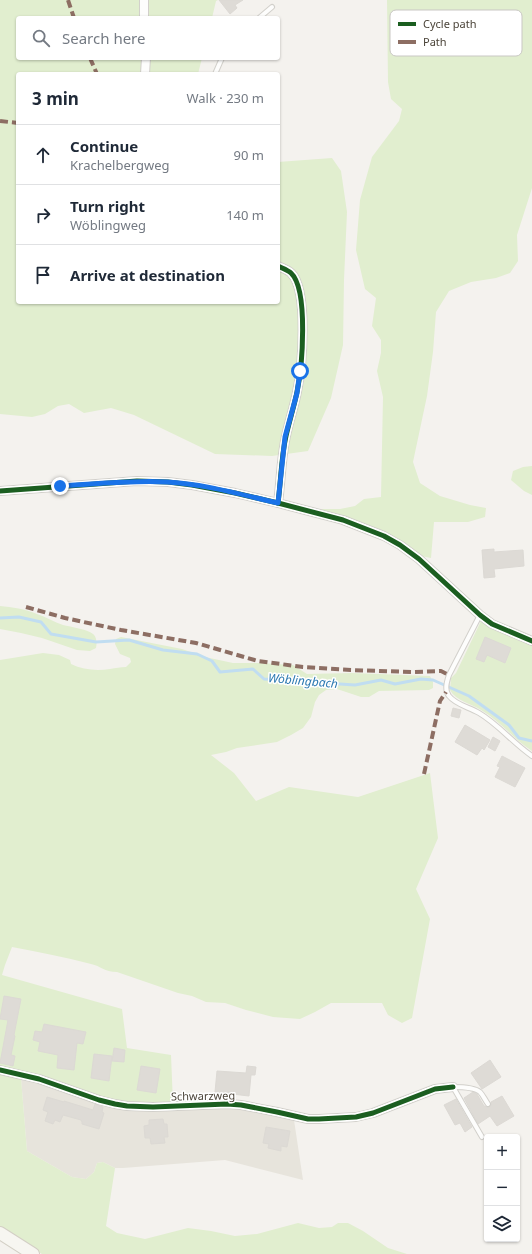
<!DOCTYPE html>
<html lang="en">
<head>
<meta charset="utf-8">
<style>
  body { margin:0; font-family:"Noto Sans",sans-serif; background:#f6f6f7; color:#1f2937 }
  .controls { position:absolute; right:12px; bottom:12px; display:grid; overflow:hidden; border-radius:4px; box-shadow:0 1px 3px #0004 }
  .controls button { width:36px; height:36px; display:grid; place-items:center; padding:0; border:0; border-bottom:1px solid #e0e1e3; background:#fff; color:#1f2937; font:20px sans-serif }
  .stop { position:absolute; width:12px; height:12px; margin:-9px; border:3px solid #1a73e8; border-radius:50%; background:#fff }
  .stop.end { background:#1a73e8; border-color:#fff; box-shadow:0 1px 4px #0008 }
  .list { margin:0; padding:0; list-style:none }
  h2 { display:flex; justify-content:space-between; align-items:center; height:52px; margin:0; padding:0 16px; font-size:17px }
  h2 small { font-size:13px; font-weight:400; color:#747a83 }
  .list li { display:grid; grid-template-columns:26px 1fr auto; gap:12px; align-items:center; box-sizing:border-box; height:60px; padding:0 16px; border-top:1px solid #e0e1e3 }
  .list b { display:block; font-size:15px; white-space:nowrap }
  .list p { margin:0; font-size:13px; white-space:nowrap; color:#747a83 }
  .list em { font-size:13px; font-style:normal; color:#747a83 }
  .icon { flex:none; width:22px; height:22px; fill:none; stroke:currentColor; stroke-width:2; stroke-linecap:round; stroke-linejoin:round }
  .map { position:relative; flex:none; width:532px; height:1254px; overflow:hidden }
  .search { position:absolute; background:#fff; box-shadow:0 1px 3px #0004; left:16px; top:16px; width:264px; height:44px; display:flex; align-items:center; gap:10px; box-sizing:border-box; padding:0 14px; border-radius:4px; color:#747a83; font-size:15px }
  .panel { position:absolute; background:#fff; box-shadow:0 1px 3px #0004; left:16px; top:72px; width:264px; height:232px; border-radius:4px }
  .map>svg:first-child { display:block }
  .residential { fill:#e7e4dc }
  .green { fill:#e1eecf }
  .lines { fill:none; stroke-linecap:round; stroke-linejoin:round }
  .stream { stroke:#c0ddf1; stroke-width:3 }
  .building { fill:#dedbd6; stroke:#dcd9d4 }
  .lane-casing { stroke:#d2d0cb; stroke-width:6 }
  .street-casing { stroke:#d2d0cb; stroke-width:10 }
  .secondary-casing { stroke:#d3cfc5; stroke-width:14 }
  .lane { stroke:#fdfdfc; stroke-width:4 }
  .street { stroke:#fdfdfc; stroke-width:8 }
  .secondary { stroke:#f7f6f1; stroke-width:12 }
  .quiet { stroke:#8d6e63; stroke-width:4; stroke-dasharray:8 4; stroke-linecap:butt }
  .cycleway-casing { stroke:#fff; stroke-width:8 }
  .cycleway { stroke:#1b5e20; stroke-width:5 }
  .route { stroke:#1a73e8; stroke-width:5 }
  .labels { text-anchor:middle; stroke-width:3; stroke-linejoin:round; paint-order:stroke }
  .street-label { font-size:11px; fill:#4b4439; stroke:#fff }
  .water-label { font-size:12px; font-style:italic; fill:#2e7ab2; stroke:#fff }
  .key { fill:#fff; stroke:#c9c7c4; stroke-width:1 }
  .key-label { font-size:11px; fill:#4b4439 }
</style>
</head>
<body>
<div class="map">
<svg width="532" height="1254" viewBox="0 0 532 1254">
  <rect width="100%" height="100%" fill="#f4f2ee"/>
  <path class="residential" d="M21,1078l17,5 59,20 17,5 13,2 26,1 74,-3 14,1 53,11 9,60 -78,-20 -102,8h-8l-12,-6 -6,1 -3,9 -8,7 -14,-2 -45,-26z"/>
  <g class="green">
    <path d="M0,0h218l-2,1 -4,17h-194v40h184l-4,16h-180v228h260v-140l54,-4 9,13 6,41 -3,68 -1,65 -12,53 -23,53 -36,5 -57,-2 -81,-39 -23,-7 -27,5 -15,-9 -11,2 -13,8 -13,3 -32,-3z"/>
    <path d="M387,0h145v188l-15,47 1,26 -8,12 -14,5 -25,4 -22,9 -13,21 -3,40 -6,44 -14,66 7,21 20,13 30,9 16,3 -1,9 -17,5h-34l-3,36 -10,-2 -107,-47h26l15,-3 9,-7 17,-2 2,-100 -6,-26 4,-18v-13l-9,-14 4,-28 -11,-9 -9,-39 4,-50 12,-43 27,-36 3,-12 -11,-10 -3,-17z"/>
    <path d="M532,466v29l-8,-4 -13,-11 2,-9 10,-4z"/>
    <path d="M0,606c12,1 25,3 37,8 9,3 17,8 26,11 8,2 24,4 30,9 4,3 4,10 3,14l-6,3 -13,-1 -35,-12 -21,-5 -21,-4z"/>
    <path d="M481,621c16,10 34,17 51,24v106c-18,-12 -32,-30 -51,-41 -11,-7 -25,-9 -31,-20l1,-12 5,-5z"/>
    <path d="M121,637l61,12 23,8 28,6h26l34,2 14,9 45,-1 78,3 3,6v6l-4,2 -50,1 -10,6h-8l-24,-8 -11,1 -7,5 -4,7 -4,15 -8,11 -12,7 -14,7 -40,6 -11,4 -15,3 23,18 22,28 33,-14 69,10 72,-24 8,65 -22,51 14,30 -18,99 -10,5 -14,-8 -6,-12h-51l-16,9 -15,7 -27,-2 -27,-7 -21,-7 -19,-1 -14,-6 -14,-3 -61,-21c-13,0 -16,-6 -26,-8 -27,-7 -53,-12 -79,-17l-7,18 -3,10 120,34 5,39 44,7 2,49h-46l-127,-37v-407l43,-7 16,2 11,5 1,4c12,6 26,7 39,5 6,-1 10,-2 16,-2l5,-5 -1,-4 -10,-4 -5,-10 1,-5z"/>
    <path d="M0,1074l21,4 6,73 45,26 14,2 8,-7 3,-9 6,-1 12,6 -9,58 11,7 28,6 43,-11 23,3 24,5 22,-2 41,-11 21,5 13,-1 6,-4h10l15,8 25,17 19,6h-365l-42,-26z"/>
  </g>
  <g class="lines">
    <path class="stream" d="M0,618l19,-1 22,5 10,12 45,8 33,-2 34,10 34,4 15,7 8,11 33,-3 11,10 91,6 26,-5 14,4 26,-5 12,1 36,16 40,29 10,13 13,3"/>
  </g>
  <g class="building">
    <path d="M219,0h24l-8,5 2,3 -7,6z"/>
    <path d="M494,549v3l29,-2 1,16 -30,3 1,8 -11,1 -2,-28z"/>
    <path d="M485,637l26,11 -6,15 -18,-8 -3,7 -8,-3z"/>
    <path d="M453,708l8,2 -2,8 -8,-2z"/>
    <path d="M465,725l25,15 -6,10 -2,-2 -5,7 -22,-13z"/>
    <path d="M493,737l7,4 -5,10 -7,-4z"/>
    <path d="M502,756l23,12 -10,19 -20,-10 5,-10 -3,-1z"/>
    <path d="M4,996l17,3 -7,36 1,1 -4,19 4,1 -2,10 -13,-3 8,-43 -8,-1z"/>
    <path d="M44,1024l42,8 -3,12 -6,-1 -3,27 -17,-2 1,-13 -20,-4 2,-9 -7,-2 2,-9 7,1z"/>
    <path d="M114,1048l11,2 -1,12 -12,-1z"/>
    <path d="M94,1054l18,2 -3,25 -18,-3z"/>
    <path d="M490,1060l11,17 -19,12 -11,-16z"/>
    <path d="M141,1066l19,3 -4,24 -19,-3z"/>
    <path d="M247,1066l9,1 -1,8h-4l-2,21 -34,-4 2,-21 29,2z"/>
    <path d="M473,1092l4,2 7,12 4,1 3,-1v-4l11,-6 12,20 -17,10 -7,-10 -12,8 -14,-26z"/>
    <path d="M47,1097l17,5v-1l29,9 2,-6 8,3 -1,5 2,1 -5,16 -17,-5v-2l-1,-2 -18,-5 -3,7 -5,-2 -2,4 -8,-3 3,-9 -5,-2z"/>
    <path d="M456,1099l16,28 -7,5 -5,-9 -5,2 -11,-20z"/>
    <path d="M163,1119l1,5h3l1,13h-4l1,6 -14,1 -1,-6h-5l-1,-12 5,-1v-5z"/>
    <path d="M266,1127l24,4 -3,16 -6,-1v5l-13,-3 1,-4 -6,-1z"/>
  </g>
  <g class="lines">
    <g class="lane-casing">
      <g id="lane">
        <path d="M259,18l13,-11"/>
        <path d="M215,74l7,-16"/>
        <path d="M480,615l-31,60c-2,6 -5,15 0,21 7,9 20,11 30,17 19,11 34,30 53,43"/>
        <path d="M453,1087l29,50"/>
        <path d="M453,1087c8,0 21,0 27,5 3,3 5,8 8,12"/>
      </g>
    </g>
    <g class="street-casing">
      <g id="street">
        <path d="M144,0v18"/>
        <path d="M145,74l1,-16"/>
        <path d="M278,266c4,2 10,4 13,7 18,17 11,96 6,119 -3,15 -8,30 -11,44 -5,22 -5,45 -8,67"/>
        <path d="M0,491l137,-10 31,1 24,3 43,8 43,10 65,17 41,16 16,9 19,14 61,56 12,9 40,17"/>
        <path d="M0,1070l39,9 60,21 16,4 12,2 26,1 74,-3 14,1 36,7 31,7h11l37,-2 17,-4 62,-24 18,-2"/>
      </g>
    </g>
    <g class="secondary-casing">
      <path id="secondary" d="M0,1233l33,21"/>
    </g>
    <use href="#lane" class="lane"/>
    <use href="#street" class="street"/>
    <use href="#secondary" class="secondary"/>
    <g class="quiet">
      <path d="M68,0l6,18"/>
      <path d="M90,58l7,16"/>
      <path d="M0,121l18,2"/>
      <path d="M26,607l39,11 56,12 75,13 62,18 45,6 48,3 62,2 28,-1 8,4"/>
      <path d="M424,774l16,-73 6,-9"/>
    </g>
    <g class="cycleway-casing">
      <g id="cycleway">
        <path d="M278,266c4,2 10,4 13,7 18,17 11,96 6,119 -3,15 -8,30 -11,44 -5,22 -5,45 -8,67"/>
        <path d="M0,491l137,-10 31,1 24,3 43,8 43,10 65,17 41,16 16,9 19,14 61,56 12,9 40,17"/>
        <path d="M0,1070l39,9 60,21 16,4 12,2 26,1 74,-3 14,1 36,7 31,7h11l37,-2 17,-4 62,-24 18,-2"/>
      </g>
    </g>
    <use href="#cycleway" class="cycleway"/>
  </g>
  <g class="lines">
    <path class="route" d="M60,486c36,-2 72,-6 107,-4 38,2 75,13 111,21l7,-66 12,-44 3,-22"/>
  </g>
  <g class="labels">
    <g class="street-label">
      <text transform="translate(203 1096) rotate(-1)" y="4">Schwarzweg</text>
    </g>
    <g class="water-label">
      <text transform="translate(303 681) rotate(5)" y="4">Wöblingbach</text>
    </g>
  </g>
  <rect x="390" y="10" width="132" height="46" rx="6" class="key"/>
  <rect x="398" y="22" width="18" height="4" fill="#1b5e20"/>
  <rect x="398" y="40" width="18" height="4" fill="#8d6e63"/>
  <g class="key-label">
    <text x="423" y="28">Cycle path</text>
    <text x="423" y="46">Path</text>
  </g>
</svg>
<div class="controls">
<button>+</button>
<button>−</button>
<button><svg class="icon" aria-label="layers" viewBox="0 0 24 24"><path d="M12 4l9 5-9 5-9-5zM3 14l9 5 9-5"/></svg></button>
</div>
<div class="stop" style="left:300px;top:371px"></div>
<div class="stop end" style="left:60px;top:486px"></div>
<div class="search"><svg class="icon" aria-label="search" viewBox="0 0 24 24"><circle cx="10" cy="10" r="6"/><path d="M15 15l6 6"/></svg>Search here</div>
<section class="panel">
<h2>3 min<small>Walk · 230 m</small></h2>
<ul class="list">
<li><svg class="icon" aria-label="ahead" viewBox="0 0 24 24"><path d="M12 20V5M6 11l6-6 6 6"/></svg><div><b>Continue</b><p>Krachelbergweg</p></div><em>90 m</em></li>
<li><svg class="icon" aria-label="right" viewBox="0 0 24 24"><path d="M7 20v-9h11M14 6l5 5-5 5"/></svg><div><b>Turn right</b><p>Wöblingweg</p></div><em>140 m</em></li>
<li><svg class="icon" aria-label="arrive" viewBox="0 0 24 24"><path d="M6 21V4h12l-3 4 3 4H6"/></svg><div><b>Arrive at destination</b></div></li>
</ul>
</section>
</div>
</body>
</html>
